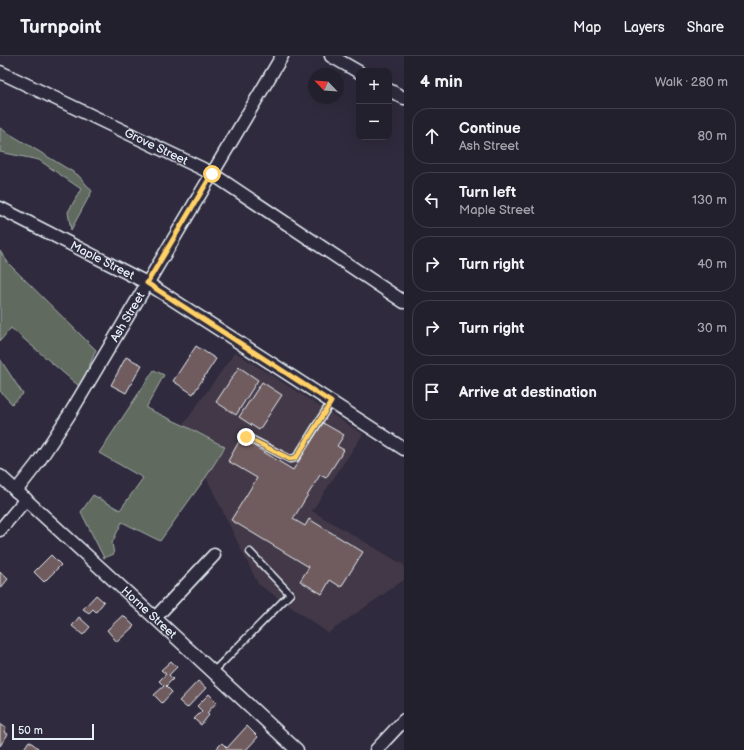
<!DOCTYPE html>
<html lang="en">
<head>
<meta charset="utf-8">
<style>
  body { margin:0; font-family:"Balsamiq Sans",sans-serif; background:#2b2836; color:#f1f3f6 }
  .controls { position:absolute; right:12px; top:12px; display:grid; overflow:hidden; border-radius:8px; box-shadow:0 4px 16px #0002 }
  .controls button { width:36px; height:36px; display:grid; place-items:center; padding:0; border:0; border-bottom:1px solid #403e4a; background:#23202e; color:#f1f3f6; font:20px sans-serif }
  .compass { position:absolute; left:308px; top:12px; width:36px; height:36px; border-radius:50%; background:#23202e; box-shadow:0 4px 16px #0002; rotate:295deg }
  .scale { position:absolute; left:12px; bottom:10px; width:82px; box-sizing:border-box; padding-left:4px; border:2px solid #e8f1f8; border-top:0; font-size:11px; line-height:14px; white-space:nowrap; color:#e8f1f8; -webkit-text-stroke:3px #2f2a3d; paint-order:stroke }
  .stop { position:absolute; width:12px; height:12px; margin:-9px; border:3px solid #ffd166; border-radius:50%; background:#fff }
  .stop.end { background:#ffd166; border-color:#fff; box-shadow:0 1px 4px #0008 }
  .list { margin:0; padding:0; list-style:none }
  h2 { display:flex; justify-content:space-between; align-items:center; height:52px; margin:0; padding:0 16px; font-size:17px }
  h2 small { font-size:13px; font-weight:400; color:#a3a3aa }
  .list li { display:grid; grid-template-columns:26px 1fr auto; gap:12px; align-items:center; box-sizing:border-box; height:56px; margin:0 8px 8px; padding:0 8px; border:1px solid #403e4a; border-radius:16px }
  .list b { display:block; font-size:15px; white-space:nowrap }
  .list p { margin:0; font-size:13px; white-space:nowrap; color:#a3a3aa }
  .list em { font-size:13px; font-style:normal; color:#a3a3aa }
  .icon { flex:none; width:22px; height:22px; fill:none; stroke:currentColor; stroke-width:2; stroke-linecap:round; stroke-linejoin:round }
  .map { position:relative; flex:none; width:404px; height:694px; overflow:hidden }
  header { display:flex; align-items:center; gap:24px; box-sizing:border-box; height:56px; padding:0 20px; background:#23202e; border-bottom:1px solid #403e4a }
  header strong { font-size:19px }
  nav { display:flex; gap:22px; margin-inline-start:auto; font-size:14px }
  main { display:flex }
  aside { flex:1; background:#23202e }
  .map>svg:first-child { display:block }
  .built { fill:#423947 }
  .green { fill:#606a5e; stroke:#a4aeab }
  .building { fill:#705c5e; stroke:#e8f1f8 }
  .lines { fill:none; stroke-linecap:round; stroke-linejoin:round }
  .lane-casing { stroke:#e8f1f8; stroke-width:9 }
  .street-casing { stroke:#e8f1f8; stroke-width:15 }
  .lane { stroke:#2f2a3d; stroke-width:6 }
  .street { stroke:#2f2a3d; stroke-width:12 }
  .route { stroke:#ffd166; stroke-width:5 }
  .labels { text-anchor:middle; stroke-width:3.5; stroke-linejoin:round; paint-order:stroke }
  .street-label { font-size:12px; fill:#e8f1f8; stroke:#2f2a3d }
</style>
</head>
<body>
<header>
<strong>Turnpoint</strong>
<nav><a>Map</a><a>Layers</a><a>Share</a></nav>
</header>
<main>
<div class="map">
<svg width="404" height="694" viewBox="0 0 404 694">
  <rect width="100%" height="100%" fill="#2f2a3d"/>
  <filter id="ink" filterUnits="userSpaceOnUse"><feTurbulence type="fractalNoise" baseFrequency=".025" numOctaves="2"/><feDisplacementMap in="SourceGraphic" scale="8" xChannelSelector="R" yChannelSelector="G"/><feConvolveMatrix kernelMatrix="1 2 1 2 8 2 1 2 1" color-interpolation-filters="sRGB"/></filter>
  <g filter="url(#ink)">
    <path class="built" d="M235,296l128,82 -51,77 92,54v15l-76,53 -70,-49 -52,-107 19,-30 -42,-22z"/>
    <g class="green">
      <path d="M0,72l78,47 14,16 -21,39 -3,-18 13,-23 -42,-29 -39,-8z"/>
      <path d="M0,195l9,13 87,86 -16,37 -69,-59 -11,13z"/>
      <path d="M0,303l23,35 -11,10 -12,-13z"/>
      <path d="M154,314l10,5 -18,33 37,17 42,22 -19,30 -46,64 -38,-19 -10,21 2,11 -10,4 -23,-46 12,-17 27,15 23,-32 -44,-25z"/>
    </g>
    <g class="building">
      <path d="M196,290l20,13 -23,35 -20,-13z"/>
      <path d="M126,301l16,8 -16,28 -15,-8z"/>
      <path d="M239,311l19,13 -22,35 -20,-13z"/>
      <path d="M262,326l20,13 -23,35 -20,-13z"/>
      <path d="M323,367l21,12 -7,11 7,4 -18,28 -6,-3 -27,44 12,7 4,-7 54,33 -22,35 -11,-7 -8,14 -22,-13 9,-14 -78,-47 26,-42 -29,-17 13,-23 52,32z"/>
      <path d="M51,499l10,10 -17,17 -10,-10z"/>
      <path d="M0,516l8,7 -8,10z"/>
      <path d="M96,539l8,7 -8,10 -3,-3 -4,4 -6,-4z"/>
      <path d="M123,559l11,11 -17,16 -10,-12z"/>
      <path d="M79,561l11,10 -7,8 -11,-9z"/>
      <path d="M171,605l6,6 -8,8 4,4 -7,7 6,6 -10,11 -8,-8 10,-9 -5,-5 7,-7 -5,-4z"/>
      <path d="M198,625l8,7 -19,20 -8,-7z"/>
      <path d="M209,638l8,8 -10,11 2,2 -8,10 -7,-6 8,-8 -5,-5z"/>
      <path d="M0,668l6,4 -2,4 4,2 -8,12z"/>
      <path d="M247,670l11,11 -12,13h-31l7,-7 5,5z"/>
      <path d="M29,685l9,7 -1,2h-14z"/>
    </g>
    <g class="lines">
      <g class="lane-casing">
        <g id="lane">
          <path d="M247,381l43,22 5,-1 3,-3 33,-53"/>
          <path d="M213,616l77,-78 -40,-42"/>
        </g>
      </g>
      <g class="street-casing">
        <g id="street">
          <path d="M331,0l28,16"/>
          <path id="s1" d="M0,16l203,97 17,10 184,123"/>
          <path d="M389,34l15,8"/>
          <path id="s2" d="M0,152l147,75 257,166"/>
          <path id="s3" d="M0,420l155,142 142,132"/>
          <path id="s4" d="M16,435l21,-27 34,-52 211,-356"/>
          <path d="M0,474l26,-31"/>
          <path d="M155,562l59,-63"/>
          <path d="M376,694l28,-30"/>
        </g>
      </g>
      <use href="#lane" class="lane"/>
      <use href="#street" class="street"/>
    </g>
  </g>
  <g class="lines" filter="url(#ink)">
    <path class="route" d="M212,118l-65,109 184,119 -33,53 -3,3 -5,1 -44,-22"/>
  </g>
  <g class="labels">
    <g class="street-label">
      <text dy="4" stroke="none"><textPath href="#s1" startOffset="173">Grove Street</textPath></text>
      <text dy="4" stroke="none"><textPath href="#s2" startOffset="115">Maple Street</textPath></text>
      <text dy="4" stroke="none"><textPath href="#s4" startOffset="207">Ash Street</textPath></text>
      <text dy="4" stroke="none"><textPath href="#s3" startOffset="202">Horne Street</textPath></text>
    </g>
  </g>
</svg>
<div class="controls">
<button>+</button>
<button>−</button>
</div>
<svg class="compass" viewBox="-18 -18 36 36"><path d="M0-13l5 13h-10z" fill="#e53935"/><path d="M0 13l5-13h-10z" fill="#a3a3aa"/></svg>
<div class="scale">50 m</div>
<div class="stop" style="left:212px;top:118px"></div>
<div class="stop end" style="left:246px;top:381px"></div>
</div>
<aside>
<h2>4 min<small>Walk · 280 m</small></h2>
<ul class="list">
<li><svg class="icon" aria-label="ahead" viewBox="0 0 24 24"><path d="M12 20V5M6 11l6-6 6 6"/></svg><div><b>Continue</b><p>Ash Street</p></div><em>80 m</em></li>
<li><svg class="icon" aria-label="left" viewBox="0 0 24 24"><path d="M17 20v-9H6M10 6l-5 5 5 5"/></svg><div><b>Turn left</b><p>Maple Street</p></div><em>130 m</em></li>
<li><svg class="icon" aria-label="right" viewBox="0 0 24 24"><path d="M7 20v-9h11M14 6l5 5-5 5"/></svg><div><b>Turn right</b></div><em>40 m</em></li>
<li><svg class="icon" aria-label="right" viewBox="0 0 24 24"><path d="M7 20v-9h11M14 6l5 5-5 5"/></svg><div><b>Turn right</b></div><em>30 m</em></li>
<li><svg class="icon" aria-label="arrive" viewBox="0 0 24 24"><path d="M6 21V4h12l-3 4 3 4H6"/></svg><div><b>Arrive at destination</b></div></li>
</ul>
</aside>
</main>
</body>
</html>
